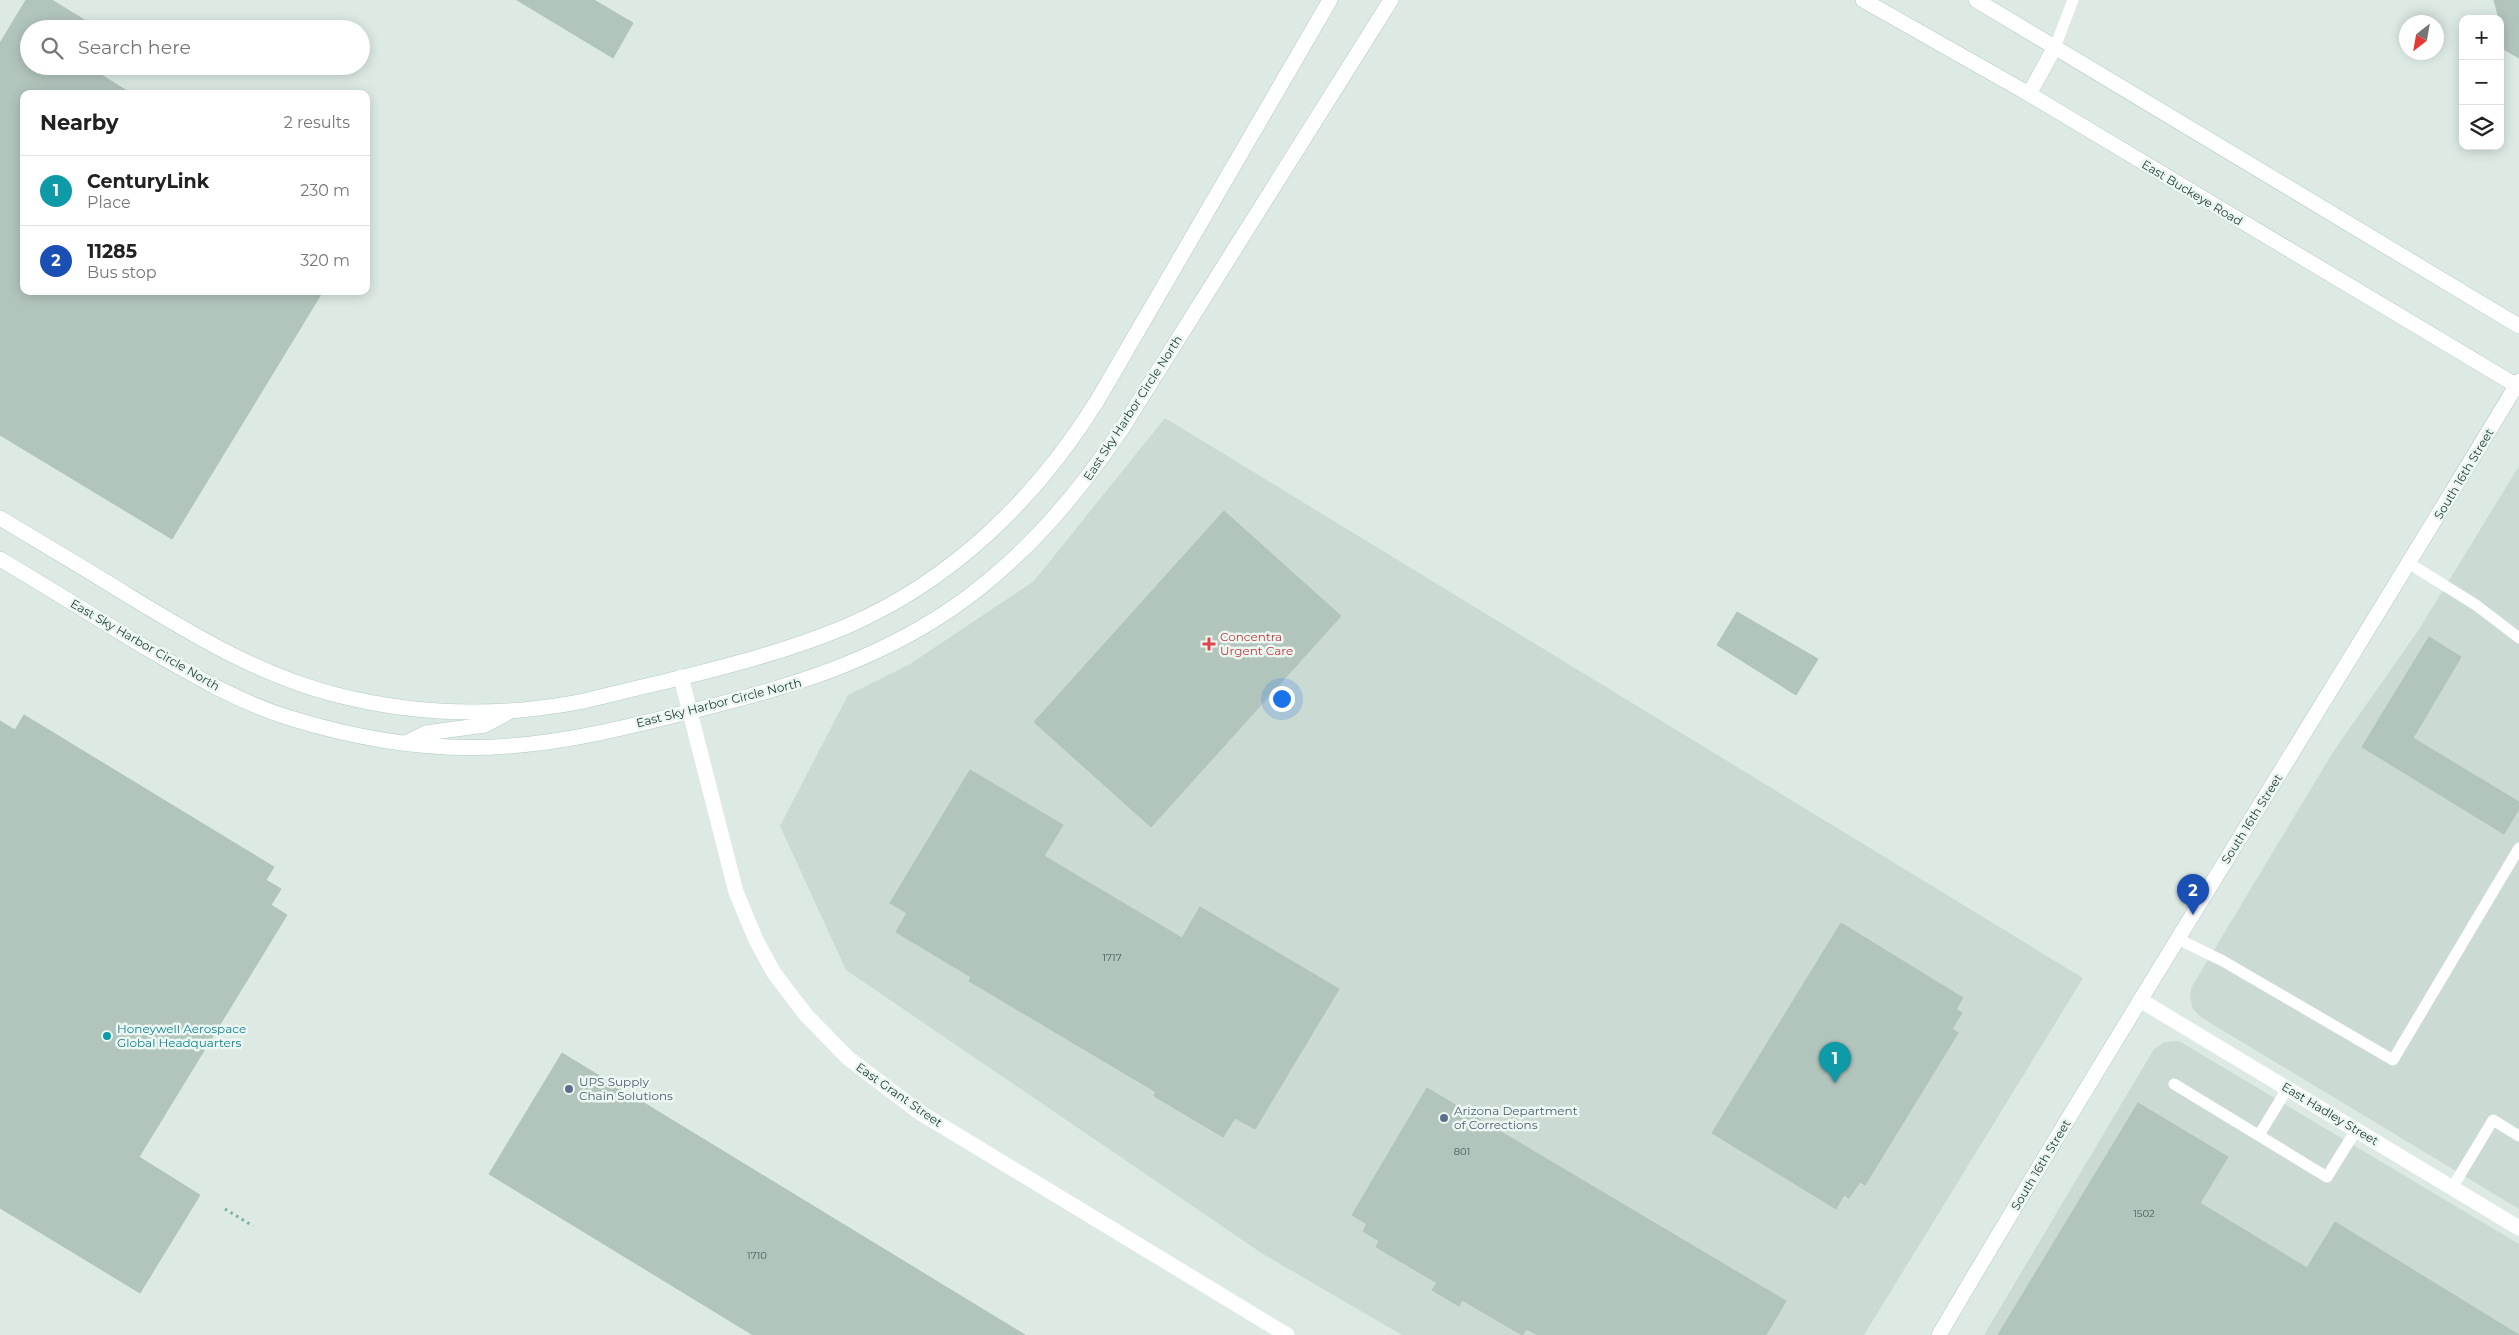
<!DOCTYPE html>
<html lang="en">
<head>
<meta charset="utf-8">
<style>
  body { margin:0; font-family:Montserrat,sans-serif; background:#f6f6f6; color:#222 }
  .controls { position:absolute; right:15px; top:15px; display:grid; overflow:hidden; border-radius:10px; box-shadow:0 2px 12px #0003 }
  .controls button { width:45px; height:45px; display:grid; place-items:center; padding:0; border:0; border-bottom:1px solid #e0e0e0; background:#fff; color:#222; font:25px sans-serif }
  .compass { position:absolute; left:2399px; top:15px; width:45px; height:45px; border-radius:50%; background:#fff; box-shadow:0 2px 12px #0003; rotate:211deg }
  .you { position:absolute; left:1281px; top:698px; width:18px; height:18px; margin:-12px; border:4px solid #fff; border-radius:50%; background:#1a73e8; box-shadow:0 0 0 8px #1a73e833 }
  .badge { display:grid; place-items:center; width:32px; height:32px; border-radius:50%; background:#824935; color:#fff; font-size:16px; font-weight:700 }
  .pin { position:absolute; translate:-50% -41px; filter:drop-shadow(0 1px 2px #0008) }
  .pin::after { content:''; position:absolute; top:26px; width:18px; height:15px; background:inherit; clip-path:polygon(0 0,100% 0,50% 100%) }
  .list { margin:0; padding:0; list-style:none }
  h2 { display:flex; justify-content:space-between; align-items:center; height:65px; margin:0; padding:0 20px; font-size:21px }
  h2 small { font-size:16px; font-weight:400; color:#767676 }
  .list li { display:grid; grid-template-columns:32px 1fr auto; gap:15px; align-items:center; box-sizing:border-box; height:70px; padding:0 20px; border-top:1px solid #e0e0e0 }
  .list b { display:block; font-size:19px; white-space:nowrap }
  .list p { margin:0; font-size:16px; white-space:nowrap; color:#767676 }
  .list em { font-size:16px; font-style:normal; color:#767676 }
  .icon { flex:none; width:28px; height:28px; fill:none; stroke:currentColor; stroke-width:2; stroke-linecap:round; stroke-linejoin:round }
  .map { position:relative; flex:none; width:2519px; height:1335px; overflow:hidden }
  .search { position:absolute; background:#fff; box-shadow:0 2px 12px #0003; left:20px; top:20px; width:350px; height:55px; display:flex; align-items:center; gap:12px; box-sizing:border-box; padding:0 18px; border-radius:28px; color:#767676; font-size:19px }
  .panel { position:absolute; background:#fff; box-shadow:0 2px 12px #0003; left:20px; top:90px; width:350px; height:205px; border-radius:10px }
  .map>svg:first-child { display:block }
  .built { fill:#cbdad3 }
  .building { fill:#b2c5bd; stroke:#afc4bb }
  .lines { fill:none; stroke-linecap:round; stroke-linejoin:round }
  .secondary-casing { stroke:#b0cac1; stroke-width:16 }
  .path { stroke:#7cafa0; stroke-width:3; stroke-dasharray:2.5 4; stroke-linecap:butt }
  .lane { stroke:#fff; stroke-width:11 }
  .street { stroke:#fff; stroke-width:15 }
  .secondary { stroke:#fff; stroke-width:15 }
  .health-dot { fill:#e0444e; stroke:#edf7f2; stroke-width:2 }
  .culture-dot { fill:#0f9aa8; stroke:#edf7f2; stroke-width:2 }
  .service-dot { fill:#5c6f8a; stroke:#edf7f2; stroke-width:2 }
  .labels { text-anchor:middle; stroke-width:5; stroke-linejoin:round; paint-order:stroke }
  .number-label { font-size:10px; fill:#435d56 }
  .street-label { font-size:12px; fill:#1e3a33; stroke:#edf7f2 }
  .health-label { font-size:12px; fill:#be3a42; stroke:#edf7f2; text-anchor:start }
  .culture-label { font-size:12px; fill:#0d838f; stroke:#edf7f2; text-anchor:start }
  .service-label { font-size:12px; fill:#4e5e75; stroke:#edf7f2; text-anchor:start }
</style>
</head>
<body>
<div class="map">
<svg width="2519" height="1335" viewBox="0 0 2519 1335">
  <rect width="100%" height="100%" fill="#ddeae4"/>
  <g class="built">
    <path d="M1165,418l918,560 -219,357h-462l-139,-81 -417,-284 -66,-144 68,-131 62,-31 124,-83z"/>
    <path d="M2519,466v743l-317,-191 -9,-9 -3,-11 1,-10 144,-239 83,-118z"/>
    <path d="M2179,1041l340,203v91h-535l170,-286 11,-7z"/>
  </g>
  <g class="building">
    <path d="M26,0h26l47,29h-70v37h58l45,28h-108v197h299l-151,248 -172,-104v-392z"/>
    <path d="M517,0h77l39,23 -20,35z"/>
    <path d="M2494,0h25v58l-19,-11v-9l3,-4z"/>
    <path d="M1224,511l117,105 -190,211 -117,-105z"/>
    <path d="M1737,612l81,47 -22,36 -79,-50z"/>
    <path d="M2429,637l32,20 -48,81 106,64v7l-15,25 -142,-87z"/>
    <path d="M24,715l250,152 -8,13 15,9 -10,16 16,10 -148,242 61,38 -60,98 -140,-85v-487l15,9z"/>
    <path d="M970,770l93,55 -19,31 138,82 18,-31 139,82 -84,140 -20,-11 -12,19 -69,-41 2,-4 -187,-111 2,-4 -75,-45 11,-19 -17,-10z"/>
    <path d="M1841,923l122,75 -7,11 6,4 -10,16 6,4 -93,152 -5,-3 -11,16 -5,-3 -8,14 -124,-76z"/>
    <path d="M562,1053l463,282h-272l-264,-161z"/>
    <path d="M1427,1088l359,213 -20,34h-228l-11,-6 -5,6 -60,-35 -3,6 -27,-16 5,-7 -61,-36 3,-6 -16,-10 4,-7 -15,-9z"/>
    <path d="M2138,1103l90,54 -28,46 107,65 28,-46 184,113h-521z"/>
  </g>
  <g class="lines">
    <g class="secondary-casing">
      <g id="secondary">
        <path d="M1863,0l166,94 490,293"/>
        <path d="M1976,0l543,326"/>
        <path d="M2029,94l26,-47"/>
        <path d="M0,518c43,26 86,51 129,78 66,40 132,80 208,99 79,20 162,22 242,7 27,-6 53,-13 80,-19 62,-15 126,-31 186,-56 107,-46 191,-128 252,-226l233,-401"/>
        <path d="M0,559c45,27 91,55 136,83 50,29 99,59 154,76 71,22 146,34 220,28 66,-5 130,-22 194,-38 89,-22 170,-47 247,-99 70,-48 123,-110 170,-179l270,-430"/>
        <path d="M406,743l20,-10 59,-8 22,-12"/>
        <path d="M1939,1335c189,-321 388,-635 580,-954"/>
      </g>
    </g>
    <path class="path" d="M225,1209l28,17"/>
    <g class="lane">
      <path d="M2055,47l18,-47"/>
      <path d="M2410,564l66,41 43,33"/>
      <path d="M2178,939l45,22 170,99 126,-212"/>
      <path d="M2174,1084l153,93 29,-47"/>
      <path d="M2259,1135l28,-46"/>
      <path d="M2452,1188l41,-68 26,16"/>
    </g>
    <g class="street">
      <path d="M681,677l55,215 20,48 18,33 32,42 42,43 71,54 368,223"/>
      <path d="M2140,1000l379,228"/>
    </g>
    <use href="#secondary" class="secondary"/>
  </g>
  <path class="health-dot" d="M1206.5 636.5h5v5h5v5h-5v5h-5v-5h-5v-5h5z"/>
  <circle class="culture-dot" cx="107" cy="1036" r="5"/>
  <g class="service-dot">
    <circle cx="569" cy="1089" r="5"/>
    <circle cx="1444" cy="1118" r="5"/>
  </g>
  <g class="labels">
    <g class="number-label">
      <text x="1112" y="961">1717</text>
      <text x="1462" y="1155">801</text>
      <text x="2144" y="1217">1502</text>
      <text x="757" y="1259">1710</text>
    </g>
    <g class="street-label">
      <text transform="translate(2192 193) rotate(31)" y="4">East Buckeye Road</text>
      <text transform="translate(1133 408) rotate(-57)" y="4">East Sky Harbor Circle North</text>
      <text transform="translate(2464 474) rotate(-59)" y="4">South 16th Street</text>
      <text transform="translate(145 645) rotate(30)" y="4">East Sky Harbor Circle North</text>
      <text transform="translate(719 703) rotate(-14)" y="4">East Sky Harbor Circle North</text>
      <text transform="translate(2252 819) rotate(-58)" y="4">South 16th Street</text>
      <text transform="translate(899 1095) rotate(35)" y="4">East Grant Street</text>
      <text transform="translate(2330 1114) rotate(31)" y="4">East Hadley Street</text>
      <text transform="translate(2041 1165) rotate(-59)" y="4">South 16th Street</text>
    </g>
    <g class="health-label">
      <text x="1220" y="641">Concentra<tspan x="1220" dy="14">Urgent Care</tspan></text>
    </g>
    <g class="culture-label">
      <text x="117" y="1033">Honeywell Aerospace<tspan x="117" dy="14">Global Headquarters</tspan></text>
    </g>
    <g class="service-label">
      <text x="579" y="1086">UPS Supply<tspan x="579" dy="14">Chain Solutions</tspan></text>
      <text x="1454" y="1115">Arizona Department<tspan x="1454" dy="14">of Corrections</tspan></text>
    </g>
  </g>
</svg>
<div class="controls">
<button>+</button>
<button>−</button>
<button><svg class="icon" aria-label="layers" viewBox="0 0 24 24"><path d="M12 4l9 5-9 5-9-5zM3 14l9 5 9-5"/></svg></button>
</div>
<svg class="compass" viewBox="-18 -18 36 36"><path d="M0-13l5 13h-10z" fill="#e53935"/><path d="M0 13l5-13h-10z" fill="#767676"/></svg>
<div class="you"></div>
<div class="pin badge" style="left:1835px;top:1083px;background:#0f9aa8">1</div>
<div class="pin badge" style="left:2193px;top:915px;background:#1a4fb4">2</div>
<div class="search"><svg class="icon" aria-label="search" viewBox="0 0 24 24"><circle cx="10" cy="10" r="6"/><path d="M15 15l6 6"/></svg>Search here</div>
<section class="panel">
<h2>Nearby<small>2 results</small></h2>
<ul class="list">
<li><span class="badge" style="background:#0f9aa8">1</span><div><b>CenturyLink</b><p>Place</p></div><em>230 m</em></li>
<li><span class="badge" style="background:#1a4fb4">2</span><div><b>11285</b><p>Bus stop</p></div><em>320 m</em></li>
</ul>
</section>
</div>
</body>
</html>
